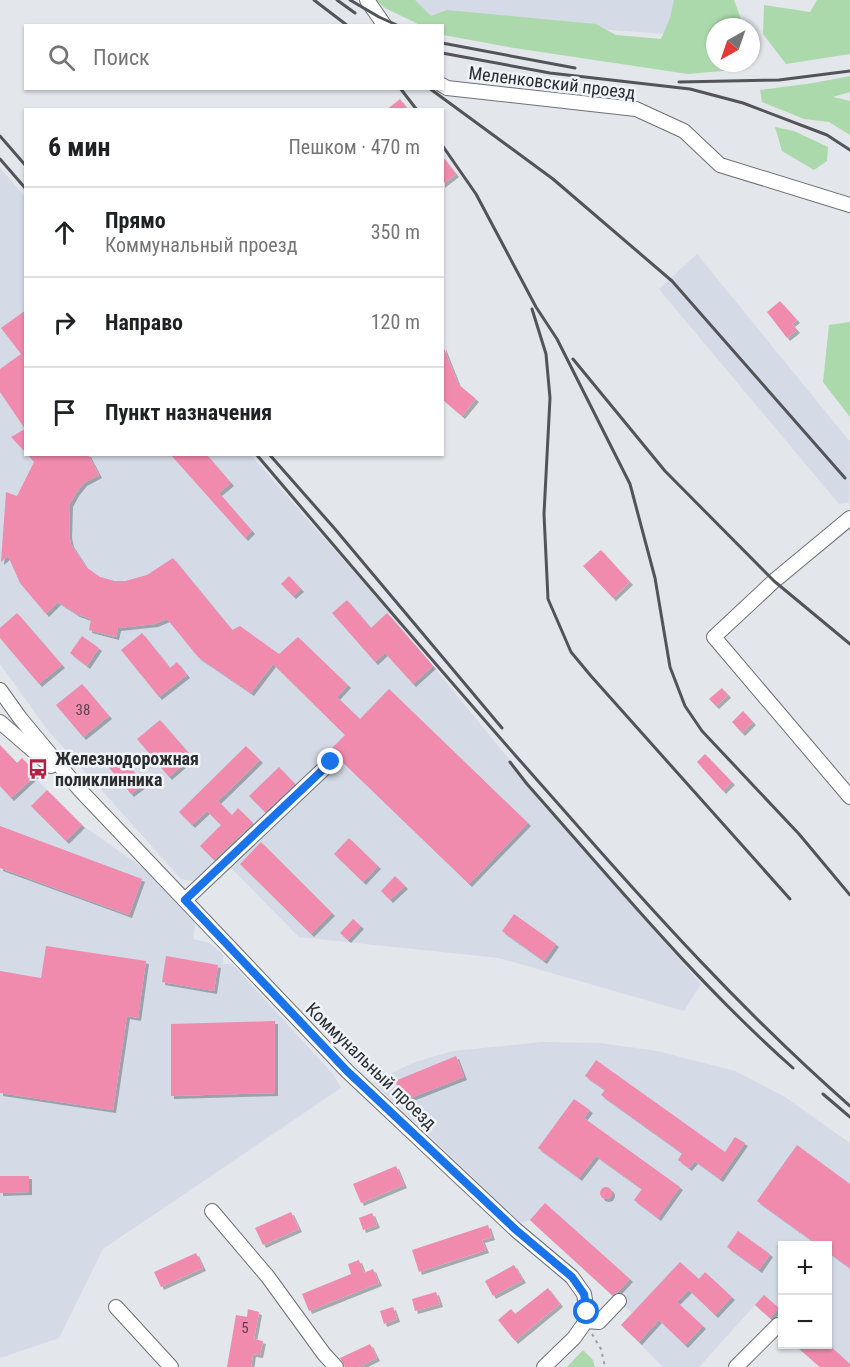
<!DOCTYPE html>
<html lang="ru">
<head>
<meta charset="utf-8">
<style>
  body { margin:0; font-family:"Roboto Condensed",sans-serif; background:#f6f6f6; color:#202124 }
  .controls { position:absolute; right:18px; bottom:18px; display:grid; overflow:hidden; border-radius:0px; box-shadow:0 2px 4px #0004 }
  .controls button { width:54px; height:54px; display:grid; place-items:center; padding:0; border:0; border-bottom:2px solid #e0e0e0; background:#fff; color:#202124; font:30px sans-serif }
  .compass { position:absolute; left:706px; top:18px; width:54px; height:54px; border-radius:50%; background:#fff; box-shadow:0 2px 4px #0004; rotate:220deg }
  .stop { position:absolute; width:18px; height:18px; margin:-14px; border:4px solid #1a73e8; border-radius:50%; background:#fff }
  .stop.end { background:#1a73e8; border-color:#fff; box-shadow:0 2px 6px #0008 }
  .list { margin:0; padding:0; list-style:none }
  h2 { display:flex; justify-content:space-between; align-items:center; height:78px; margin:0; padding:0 24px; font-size:26px }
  h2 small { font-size:20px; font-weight:400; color:#757577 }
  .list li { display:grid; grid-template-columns:39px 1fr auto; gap:18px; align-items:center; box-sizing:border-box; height:90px; padding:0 24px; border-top:2px solid #e0e0e0 }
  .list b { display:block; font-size:22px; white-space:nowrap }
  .list p { margin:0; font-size:20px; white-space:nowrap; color:#757577 }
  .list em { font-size:20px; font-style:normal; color:#757577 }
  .icon { flex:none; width:33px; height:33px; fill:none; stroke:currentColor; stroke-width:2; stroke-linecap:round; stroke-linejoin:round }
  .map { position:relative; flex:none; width:850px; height:1367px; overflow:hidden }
  .search { position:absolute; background:#fff; box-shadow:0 2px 4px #0004; left:24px; top:24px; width:420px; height:66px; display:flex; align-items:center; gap:15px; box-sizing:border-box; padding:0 21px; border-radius:0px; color:#757577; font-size:22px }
  .panel { position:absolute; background:#fff; box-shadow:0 2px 4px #0004; left:24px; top:108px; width:420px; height:348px; border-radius:0px }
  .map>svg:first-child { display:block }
  .built { fill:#d4dae6 }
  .green { fill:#acd9ac }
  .building { fill:#f18bae; filter:url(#shadow) }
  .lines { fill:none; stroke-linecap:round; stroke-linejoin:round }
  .minor-casing { stroke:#6e7075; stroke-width:16 }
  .path { stroke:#9b9da1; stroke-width:2; stroke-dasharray:3 4.5; stroke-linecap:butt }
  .minor { stroke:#fff; stroke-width:14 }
  .rail { stroke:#525457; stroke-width:3 }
  .route { stroke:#1a73e8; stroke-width:8 }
  .labels { text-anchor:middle; stroke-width:5; stroke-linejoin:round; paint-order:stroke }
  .number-label { font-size:15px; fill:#5c444f }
  .street-label { font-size:18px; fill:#2b2d2f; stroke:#f0f3f8 }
  .poi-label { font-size:18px; font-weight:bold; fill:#2b2d2f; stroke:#f0f3f8; text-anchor:start }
</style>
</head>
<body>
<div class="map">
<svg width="850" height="1367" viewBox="0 0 850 1367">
  <defs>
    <filter id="shadow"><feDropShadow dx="3" dy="3" stdDeviation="0" flood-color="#0004"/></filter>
  </defs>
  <rect width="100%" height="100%" fill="#e3e6eb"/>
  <g class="built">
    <path d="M396,0h312l5,37 -285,-19z"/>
    <path d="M0,168l25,29 1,257 225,1 136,155 196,240 118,134 -17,27 -185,-53 -200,-21 -77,-78 -29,22 -12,-2 -134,-150 -47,-65z"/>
    <path d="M697,254l153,188 -1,61 -10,1 -180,-215z"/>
    <path d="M0,745l17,18 5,-5 15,16 -3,3 48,48 64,45 49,54 -2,15 17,4 13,12v9h9l101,110 8,14 -238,161 -44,89 -59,20z"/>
    <path d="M542,1042l58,1 57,8 78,20 50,26 65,46v224h-30l-26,-22 34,-1v-98h-46v89l-2,-3 2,-3 -27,-24 -56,62h-36l-42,-42 11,-12 -102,-93 -9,3 -148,-141 42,-20 38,-11z"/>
  </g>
  <g class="green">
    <path d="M376,0h39l16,16 16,-6 149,14 20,11 45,4 9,-21 4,-18h60l10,27h-29v36h34l-2,6 -59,5 -174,-26 -71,-13 -1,-9 -22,-1 -35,-17z"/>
    <path d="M817,0h33v54l-64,10 -23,-30 1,-29 46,7z"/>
    <path d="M850,76v16l-17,5 17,4v34l-21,-13 -25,-3 -42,-17 -2,-12 53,-7z"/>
    <path d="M775,127l19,4 34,16 -1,14 -13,9 -32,-19z"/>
    <path d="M850,322v95l-27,-35 6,-57z"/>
    <path d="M583,1350l10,10 2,7h-28z"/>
  </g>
  <g class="building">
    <path d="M400,99l8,11h-22z"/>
    <path d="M442,156l14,18 -14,11z"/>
    <path d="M780,301l17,19 -5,4 5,6 -10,8 -20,-26z"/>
    <path d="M26,310v143l-15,-16 14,-8 -25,-37v-23l21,-15 -20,-26z"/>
    <path d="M443,346l15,38 18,15 -14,17 -20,-17z"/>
    <path d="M27,454h61l11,21 -15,8 -8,10 -6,11 -1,31 2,9 15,23 14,10 15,4h10l22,-6 26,-17 59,72 8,-4 39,28 19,-17 50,48 -11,12 23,22 29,-30 139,134 -59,61 -139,-134 15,-15 -72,-71 -22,29 -53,-36 -31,-38 -12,5 -37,4 -2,9 -27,-7 2,-11 -14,-5 -19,-12 -12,12 -26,-31 -12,-27 -7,6 5,-70 11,4 17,-34z"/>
    <path d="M170,454h36l25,29 -12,10 33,38 -7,7z"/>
    <path d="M601,550l29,32 -17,16 -30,-32z"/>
    <path d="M289,576l12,13 -8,7 -12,-12z"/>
    <path d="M347,600l24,28 16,-15 46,53 -20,18 -28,-31 -10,9 -43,-49z"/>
    <path d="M17,613l45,52 -23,19 -39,-46v-10z"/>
    <path d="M142,633l28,35 7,-6 10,13 -28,22 -38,-47z"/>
    <path d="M82,636l17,12 -12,18 -17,-13z"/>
    <path d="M82,684l27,32 -26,21 -27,-32z"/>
    <path d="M722,688l6,7 -12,11 -7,-7z"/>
    <path d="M743,711l10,11 -11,11 -10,-11z"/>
    <path d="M160,720l32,37 -23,20 -32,-38z"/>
    <path d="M0,745l17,18 5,-5 15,16 -26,24 -11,-12z"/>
    <path d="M246,746l14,14 -42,41 14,14 6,-7 15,15 -39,37 -14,-14 21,-21 -14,-14 -15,14 -13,-13z"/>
    <path d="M118,753l26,31 -13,10 -25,-30z"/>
    <path d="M705,754l27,28 -9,9 -26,-29z"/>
    <path d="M279,767l16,17 -30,28 -16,-16z"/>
    <path d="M47,790l35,35 -16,16 -35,-35z"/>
    <path d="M0,826l142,53 -13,36 -129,-47z"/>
    <path d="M349,838l29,28 -15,16 -29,-28z"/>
    <path d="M261,842l71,71 -21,21 -71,-70z"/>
    <path d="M395,876l10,10 -15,14 -9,-9z"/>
    <path d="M514,914l42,30 -12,17 -42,-30z"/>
    <path d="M353,919l8,7 -13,14 -8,-7z"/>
    <path d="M46,946l100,15 -8,57 -11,-2 -14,94 -113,-17v-122l41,7z"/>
    <path d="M166,956l52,9 -4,26 -52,-9z"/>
    <path d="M275,1021v72l-104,3v-72z"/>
    <path d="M456,1056l8,21 -61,24 -8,-20z"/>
    <path d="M596,1060l129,92 10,-15 10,6 -25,36 -25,-18 -6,7 -11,-8 4,-7 -81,-58 4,-5 -20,-14z"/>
    <path d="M574,1099l16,11 -6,8 96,69 -22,31 -24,-18 8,-11 -46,-33 -17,22 -41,-30z"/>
    <path d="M797,1145l53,39v84l-22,-16v-7h-10l-61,-44z"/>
    <path d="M396,1166l8,19 -43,18 -8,-19z"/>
    <path d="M0,1176h29v16l-29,1z"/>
    <circle cx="606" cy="1193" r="6"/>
    <path d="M545,1203l85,76 -12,13 -6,3 -82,-75z"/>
    <path d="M291,1212l8,17 -36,16 -8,-17z"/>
    <path d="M372,1213l5,12 -14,5 -4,-12z"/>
    <path d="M488,1225l4,12 -10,3 4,10 -67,22 -7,-22z"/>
    <path d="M738,1231l32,23 -11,16 -32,-23z"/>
    <path d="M196,1253l7,15 -42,19 -7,-15z"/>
    <path d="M359,1260l5,13 9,-4 6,14 -70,28 -7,-17 49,-20 -3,-10z"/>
    <path d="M680,1262l19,17 6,-7 27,25 -17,18 -26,-25 -12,12 26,24 -18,19 -26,-25 -20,22 -18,-17z"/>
    <path d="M514,1265l9,15 -30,16 -8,-15z"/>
    <path d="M548,1288l12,16 -45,37 -17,-21 13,-11 4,5z"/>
    <path d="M436,1292l4,12 -25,7 -3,-12z"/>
    <path d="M764,1295l15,13 -9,10 -15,-13z"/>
    <path d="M393,1307l4,12 -13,5 -4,-13z"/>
    <path d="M248,1309l11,3 -5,27 9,2 -3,14 -7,-1 -2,13h-24l9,-52 11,2z"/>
    <path d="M370,1344l7,14 -18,9h-14l-5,-9z"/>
    <path d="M794,1344h34l22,20v3h-30z"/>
  </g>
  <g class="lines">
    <g class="minor-casing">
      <g id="minor">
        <path d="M367,0l18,26"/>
        <path d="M442,85l5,3 189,21 48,22 36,34 130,40"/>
        <path d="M850,518l-76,63 -60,56 136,160"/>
        <path d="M0,690l20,28 60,72 267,281 169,159 56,47 12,17 3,18 -1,9 -12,17 -30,29"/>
        <path d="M0,722l51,44"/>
        <path d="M185,900l146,-138"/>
        <path d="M212,1211l56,66 56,77 12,13"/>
        <path d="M116,1307l55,60"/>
        <path d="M586,1321l13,1 20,-21"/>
        <path d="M736,1367l42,-42"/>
      </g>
    </g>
    <path class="path" d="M592,1334l9,15 4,18"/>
    <use href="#minor" class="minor"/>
    <g class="rail">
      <path d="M314,0l34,26"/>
      <path d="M337,0l18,13"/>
      <path d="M350,0l29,17 20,9"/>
      <path d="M442,43l133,25"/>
      <path d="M442,53l108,20 140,16 53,14 84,32 23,15"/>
      <path d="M679,82l100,-2 71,-9"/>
      <path d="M400,88l17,22"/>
      <path d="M429,88l124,91 119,102 173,197"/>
      <path d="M0,136l26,30"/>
      <path d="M442,145l34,49 60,113 21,32 73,145 25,94 15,89 15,39 17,25 97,103 51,61"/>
      <path d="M0,159l26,30"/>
      <path d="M532,309l14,45 4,44 -6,116 4,85 23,53 20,24 199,223"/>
      <path d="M573,359l92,112 109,110 76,63"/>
      <path d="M256,454c101,119 202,237 305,353 92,105 184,207 289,299"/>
      <path d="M269,454l66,75 167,199"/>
      <path d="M510,762l17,22c86,97 169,198 266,284"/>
      <path d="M823,1094l27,23"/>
    </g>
  </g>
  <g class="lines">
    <path class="route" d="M331,762l-146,138 162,171 169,159 56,47 12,17 3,18"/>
  </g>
  <defs>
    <g id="bus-bare" transform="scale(1.62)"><path d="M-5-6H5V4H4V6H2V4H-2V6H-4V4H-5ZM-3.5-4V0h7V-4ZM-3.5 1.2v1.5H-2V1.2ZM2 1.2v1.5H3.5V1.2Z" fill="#b32042" stroke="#f0f3f8" stroke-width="2.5" paint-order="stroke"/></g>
  </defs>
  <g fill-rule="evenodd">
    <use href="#bus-bare" x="38" y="769"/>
  </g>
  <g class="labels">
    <g class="number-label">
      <text x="83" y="715">38</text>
      <text x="245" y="1333">5</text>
    </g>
    <g class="street-label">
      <text transform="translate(552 83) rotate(7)" y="6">Меленковский проезд</text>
      <text transform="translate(371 1066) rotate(44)" y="6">Коммунальный проезд</text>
    </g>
    <g class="poi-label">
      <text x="55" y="765">Железнодорожная<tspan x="55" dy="21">поликлинника</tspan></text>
    </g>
  </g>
</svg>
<div class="controls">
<button>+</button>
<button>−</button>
</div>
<svg class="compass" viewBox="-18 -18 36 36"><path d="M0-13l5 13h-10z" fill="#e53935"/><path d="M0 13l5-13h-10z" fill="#757577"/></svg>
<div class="stop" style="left:587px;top:1312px"></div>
<div class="stop end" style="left:331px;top:762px"></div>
<div class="search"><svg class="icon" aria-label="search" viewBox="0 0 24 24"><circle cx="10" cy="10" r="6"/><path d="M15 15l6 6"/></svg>Поиск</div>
<section class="panel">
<h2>6 мин<small>Пешком · 470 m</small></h2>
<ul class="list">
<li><svg class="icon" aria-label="ahead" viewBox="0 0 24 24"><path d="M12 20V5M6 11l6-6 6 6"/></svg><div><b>Прямо</b><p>Коммунальный проезд</p></div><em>350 m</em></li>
<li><svg class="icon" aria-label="right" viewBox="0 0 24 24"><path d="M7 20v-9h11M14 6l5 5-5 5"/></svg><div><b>Направо</b></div><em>120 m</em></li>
<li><svg class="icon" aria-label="arrive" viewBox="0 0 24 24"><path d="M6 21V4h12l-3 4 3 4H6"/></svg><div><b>Пункт назначения</b></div></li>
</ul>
</section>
</div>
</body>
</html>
